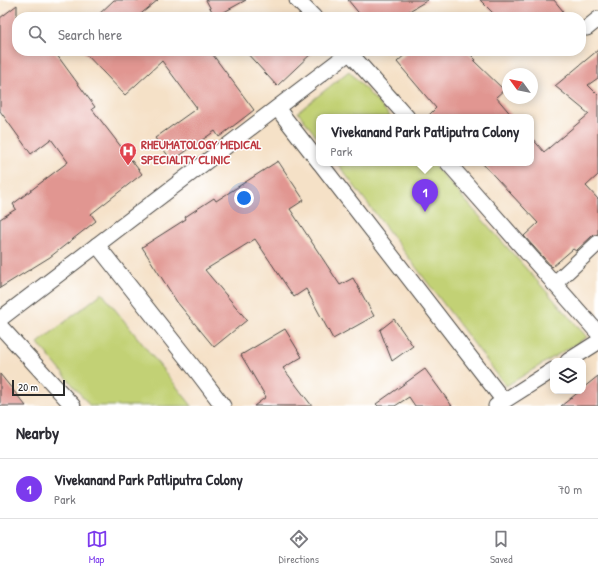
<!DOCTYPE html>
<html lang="en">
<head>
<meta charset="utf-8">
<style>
  body { margin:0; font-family:"Patrick Hand",sans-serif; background:#f2f2f3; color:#2b2b33 }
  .controls { position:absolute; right:12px; bottom:12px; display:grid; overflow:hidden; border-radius:8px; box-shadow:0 2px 10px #0003 }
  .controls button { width:36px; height:36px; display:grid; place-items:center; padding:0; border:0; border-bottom:1px solid #e1e1e2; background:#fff; color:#2b2b33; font:20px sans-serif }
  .compass { position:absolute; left:502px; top:68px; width:36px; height:36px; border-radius:50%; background:#fff; box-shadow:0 2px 10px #0003; rotate:303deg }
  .scale { position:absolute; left:12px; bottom:10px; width:53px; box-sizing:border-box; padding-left:4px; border:2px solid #2b2b2b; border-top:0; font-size:11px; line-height:14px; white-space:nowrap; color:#2b2b2b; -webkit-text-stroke:3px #fff; paint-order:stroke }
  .you { position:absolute; left:244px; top:198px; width:14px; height:14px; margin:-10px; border:3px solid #fff; border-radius:50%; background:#1a73e8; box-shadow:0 0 0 6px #1a73e833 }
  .badge { display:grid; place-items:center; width:26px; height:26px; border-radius:50%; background:#7c3aed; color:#fff; font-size:13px; font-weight:700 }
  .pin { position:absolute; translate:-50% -33px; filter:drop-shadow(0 1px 2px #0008) }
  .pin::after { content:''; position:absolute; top:21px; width:14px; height:12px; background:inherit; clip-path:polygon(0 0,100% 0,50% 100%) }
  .popup { position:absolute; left:316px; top:114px; width:218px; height:52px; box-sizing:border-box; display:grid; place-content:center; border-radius:8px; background:#fff; filter:drop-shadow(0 1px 3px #0005); font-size:13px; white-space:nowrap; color:#7c7c81 }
  .popup b { font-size:15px; color:#2b2b33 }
  .popup::after { content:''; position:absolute; left:50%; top:100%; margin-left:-8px; border:8px solid transparent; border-top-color:#fff }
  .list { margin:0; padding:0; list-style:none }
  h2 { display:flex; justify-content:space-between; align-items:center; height:52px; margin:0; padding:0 16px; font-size:17px }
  h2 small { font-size:13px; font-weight:400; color:#7c7c81 }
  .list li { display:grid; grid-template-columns:26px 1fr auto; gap:12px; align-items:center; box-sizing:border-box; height:60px; padding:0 16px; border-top:1px solid #e1e1e2 }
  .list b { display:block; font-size:15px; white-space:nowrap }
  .list p { margin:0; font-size:13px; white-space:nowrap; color:#7c7c81 }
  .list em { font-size:13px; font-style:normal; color:#7c7c81 }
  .icon { flex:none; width:22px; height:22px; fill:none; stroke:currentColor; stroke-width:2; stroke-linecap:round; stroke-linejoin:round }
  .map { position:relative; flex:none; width:598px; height:406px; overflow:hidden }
  .search { position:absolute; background:#fff; box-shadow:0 2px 10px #0003; left:12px; right:12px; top:12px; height:44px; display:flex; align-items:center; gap:10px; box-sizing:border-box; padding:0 14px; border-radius:16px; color:#7c7c81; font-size:15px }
  .sheet { height:112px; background:#fff }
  nav { display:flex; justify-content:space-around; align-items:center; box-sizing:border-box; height:56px; border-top:1px solid #e1e1e2; background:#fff; font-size:11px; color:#7c7c81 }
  nav a { display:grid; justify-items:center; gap:2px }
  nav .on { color:#7c3aed }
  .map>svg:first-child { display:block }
  .green { fill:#c2d174; stroke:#767e50 }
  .building { fill:#e19691 }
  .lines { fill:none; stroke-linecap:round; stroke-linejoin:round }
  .street-casing { stroke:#494642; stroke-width:17 }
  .street { stroke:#fff; stroke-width:15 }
  .labels { text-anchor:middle; stroke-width:3; stroke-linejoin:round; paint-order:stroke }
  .health-label { font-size:13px; font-weight:bold; fill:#be3a42; stroke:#fff; text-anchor:start }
</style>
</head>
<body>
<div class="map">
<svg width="598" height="406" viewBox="0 0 598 406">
  <rect width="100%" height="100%" fill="#fff"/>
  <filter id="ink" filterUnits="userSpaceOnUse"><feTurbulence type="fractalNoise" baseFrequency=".025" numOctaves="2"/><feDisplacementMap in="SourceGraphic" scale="8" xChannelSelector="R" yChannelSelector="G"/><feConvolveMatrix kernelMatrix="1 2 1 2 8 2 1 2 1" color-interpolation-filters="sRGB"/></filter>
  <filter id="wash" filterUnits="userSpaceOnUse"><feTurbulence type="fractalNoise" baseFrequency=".012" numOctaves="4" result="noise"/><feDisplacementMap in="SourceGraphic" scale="16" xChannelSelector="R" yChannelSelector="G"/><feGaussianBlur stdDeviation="0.9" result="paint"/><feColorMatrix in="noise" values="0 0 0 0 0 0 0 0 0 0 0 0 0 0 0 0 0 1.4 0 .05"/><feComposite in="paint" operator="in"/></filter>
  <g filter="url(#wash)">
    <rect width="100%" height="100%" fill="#f5e1c7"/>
    <g class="green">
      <path d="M349,71l42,46h-72v23l-21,-28z"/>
      <path d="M337,163h95l155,174 -81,49z"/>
      <path d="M102,293l90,113h-102l-52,-63z"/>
    </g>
    <g id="blocks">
      <g class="building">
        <path d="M114,0h44l-21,17h-41z"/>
        <path d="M206,0h40l-31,17z"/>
        <path d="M348,0h80l-29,17h-37z"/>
        <path d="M480,0h74l9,11 -7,6h-59z"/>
        <path d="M17,5v46h37l41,56 -3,2 50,65 -51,40 5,7 -46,36 -50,31v-69l16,-10 -3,-5 55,-42 -17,-23 -20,15 -31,-43v-93z"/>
        <path d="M598,50v28l-10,7 10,10v80l-12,11 12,13v35l-6,2 -16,15 -3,-2 -21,18 -28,-31 14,-13 -56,-60h49v-26l13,15 45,-38 -34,-28z"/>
        <path d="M83,51h127l44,59 -35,27 -4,-6 -43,30 -17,-23 42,-30 -35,-47 -37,34z"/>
        <path d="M245,51h69l-37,35z"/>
        <path d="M409,51h58l9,9 -2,1 30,29 -8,7 17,20h-86l9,-9 -39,-46z"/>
        <path d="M278,161l26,39 -14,9 50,76 13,-7 21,38 -41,23 -27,-50 -12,8 -39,-58 -50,31 42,50 -33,27 -37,-45 -35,-55 44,-28 -1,-2 29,-19 2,3z"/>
        <path d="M394,319l19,27 -21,15 -12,-31z"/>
        <path d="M285,329l17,28 -19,11 29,38h-58l12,-9 -25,-42z"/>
        <path d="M425,369l27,37h-37l-6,-9 -14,9h-17l-2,-2z"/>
        <path d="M0,374l26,32h-26z"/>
        <path d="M598,376v30h-37l19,-15h3v-3z"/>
      </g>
    </g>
  </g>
  <g filter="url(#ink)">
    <use href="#blocks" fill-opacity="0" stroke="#494642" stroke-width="1"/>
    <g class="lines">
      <g class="street-casing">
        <g id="street">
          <path d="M297,0l17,17"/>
          <path d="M587,28l11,-9"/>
          <path d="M348,51l59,66"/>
          <path d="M277,108l42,54"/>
          <path d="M320,163l184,238"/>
          <path d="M448,163l150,170"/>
          <path d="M97,245l98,124 28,37"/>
          <path d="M554,284l44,-41"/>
          <path d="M0,319l350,-267"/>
          <path d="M0,326l73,80"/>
          <path d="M568,361l30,-19"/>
          <path d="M496,406l57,-36"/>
        </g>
      </g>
      <use href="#street" class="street"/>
    </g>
  </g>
  <defs>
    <g id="hospital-pin" transform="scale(0.9)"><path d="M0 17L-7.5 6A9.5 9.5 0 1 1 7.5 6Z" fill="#e0444e" stroke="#fff"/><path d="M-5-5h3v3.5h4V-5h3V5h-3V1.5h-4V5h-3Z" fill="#fff"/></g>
  </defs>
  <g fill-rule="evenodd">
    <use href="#hospital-pin" x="128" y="151"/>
  </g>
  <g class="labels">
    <g class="health-label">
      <text x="141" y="149">RHEUMATOLOGY MEDICAL<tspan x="141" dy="15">SPECIALITY CLINIC</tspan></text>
    </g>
  </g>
</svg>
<div class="controls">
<button><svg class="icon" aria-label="layers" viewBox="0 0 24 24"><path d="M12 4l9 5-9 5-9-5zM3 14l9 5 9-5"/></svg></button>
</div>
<svg class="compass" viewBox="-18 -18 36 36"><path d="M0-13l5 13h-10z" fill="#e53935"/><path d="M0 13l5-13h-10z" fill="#7c7c81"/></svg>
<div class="scale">20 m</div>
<div class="you"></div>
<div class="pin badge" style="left:425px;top:212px">1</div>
<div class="popup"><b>Vivekanand Park Patliputra Colony</b>Park</div>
<div class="search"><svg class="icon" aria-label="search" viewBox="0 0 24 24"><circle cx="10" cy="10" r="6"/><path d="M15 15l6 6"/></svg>Search here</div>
</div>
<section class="sheet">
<h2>Nearby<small></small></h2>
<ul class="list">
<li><span class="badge">1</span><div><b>Vivekanand Park Patliputra Colony</b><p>Park</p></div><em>70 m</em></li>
</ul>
</section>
<nav>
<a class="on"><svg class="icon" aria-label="map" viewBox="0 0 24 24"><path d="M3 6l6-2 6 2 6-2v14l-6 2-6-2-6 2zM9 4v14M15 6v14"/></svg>Map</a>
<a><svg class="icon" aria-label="directions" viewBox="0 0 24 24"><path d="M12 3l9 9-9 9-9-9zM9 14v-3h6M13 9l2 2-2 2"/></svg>Directions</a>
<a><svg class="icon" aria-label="saved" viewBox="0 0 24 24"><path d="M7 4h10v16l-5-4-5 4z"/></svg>Saved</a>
</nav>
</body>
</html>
